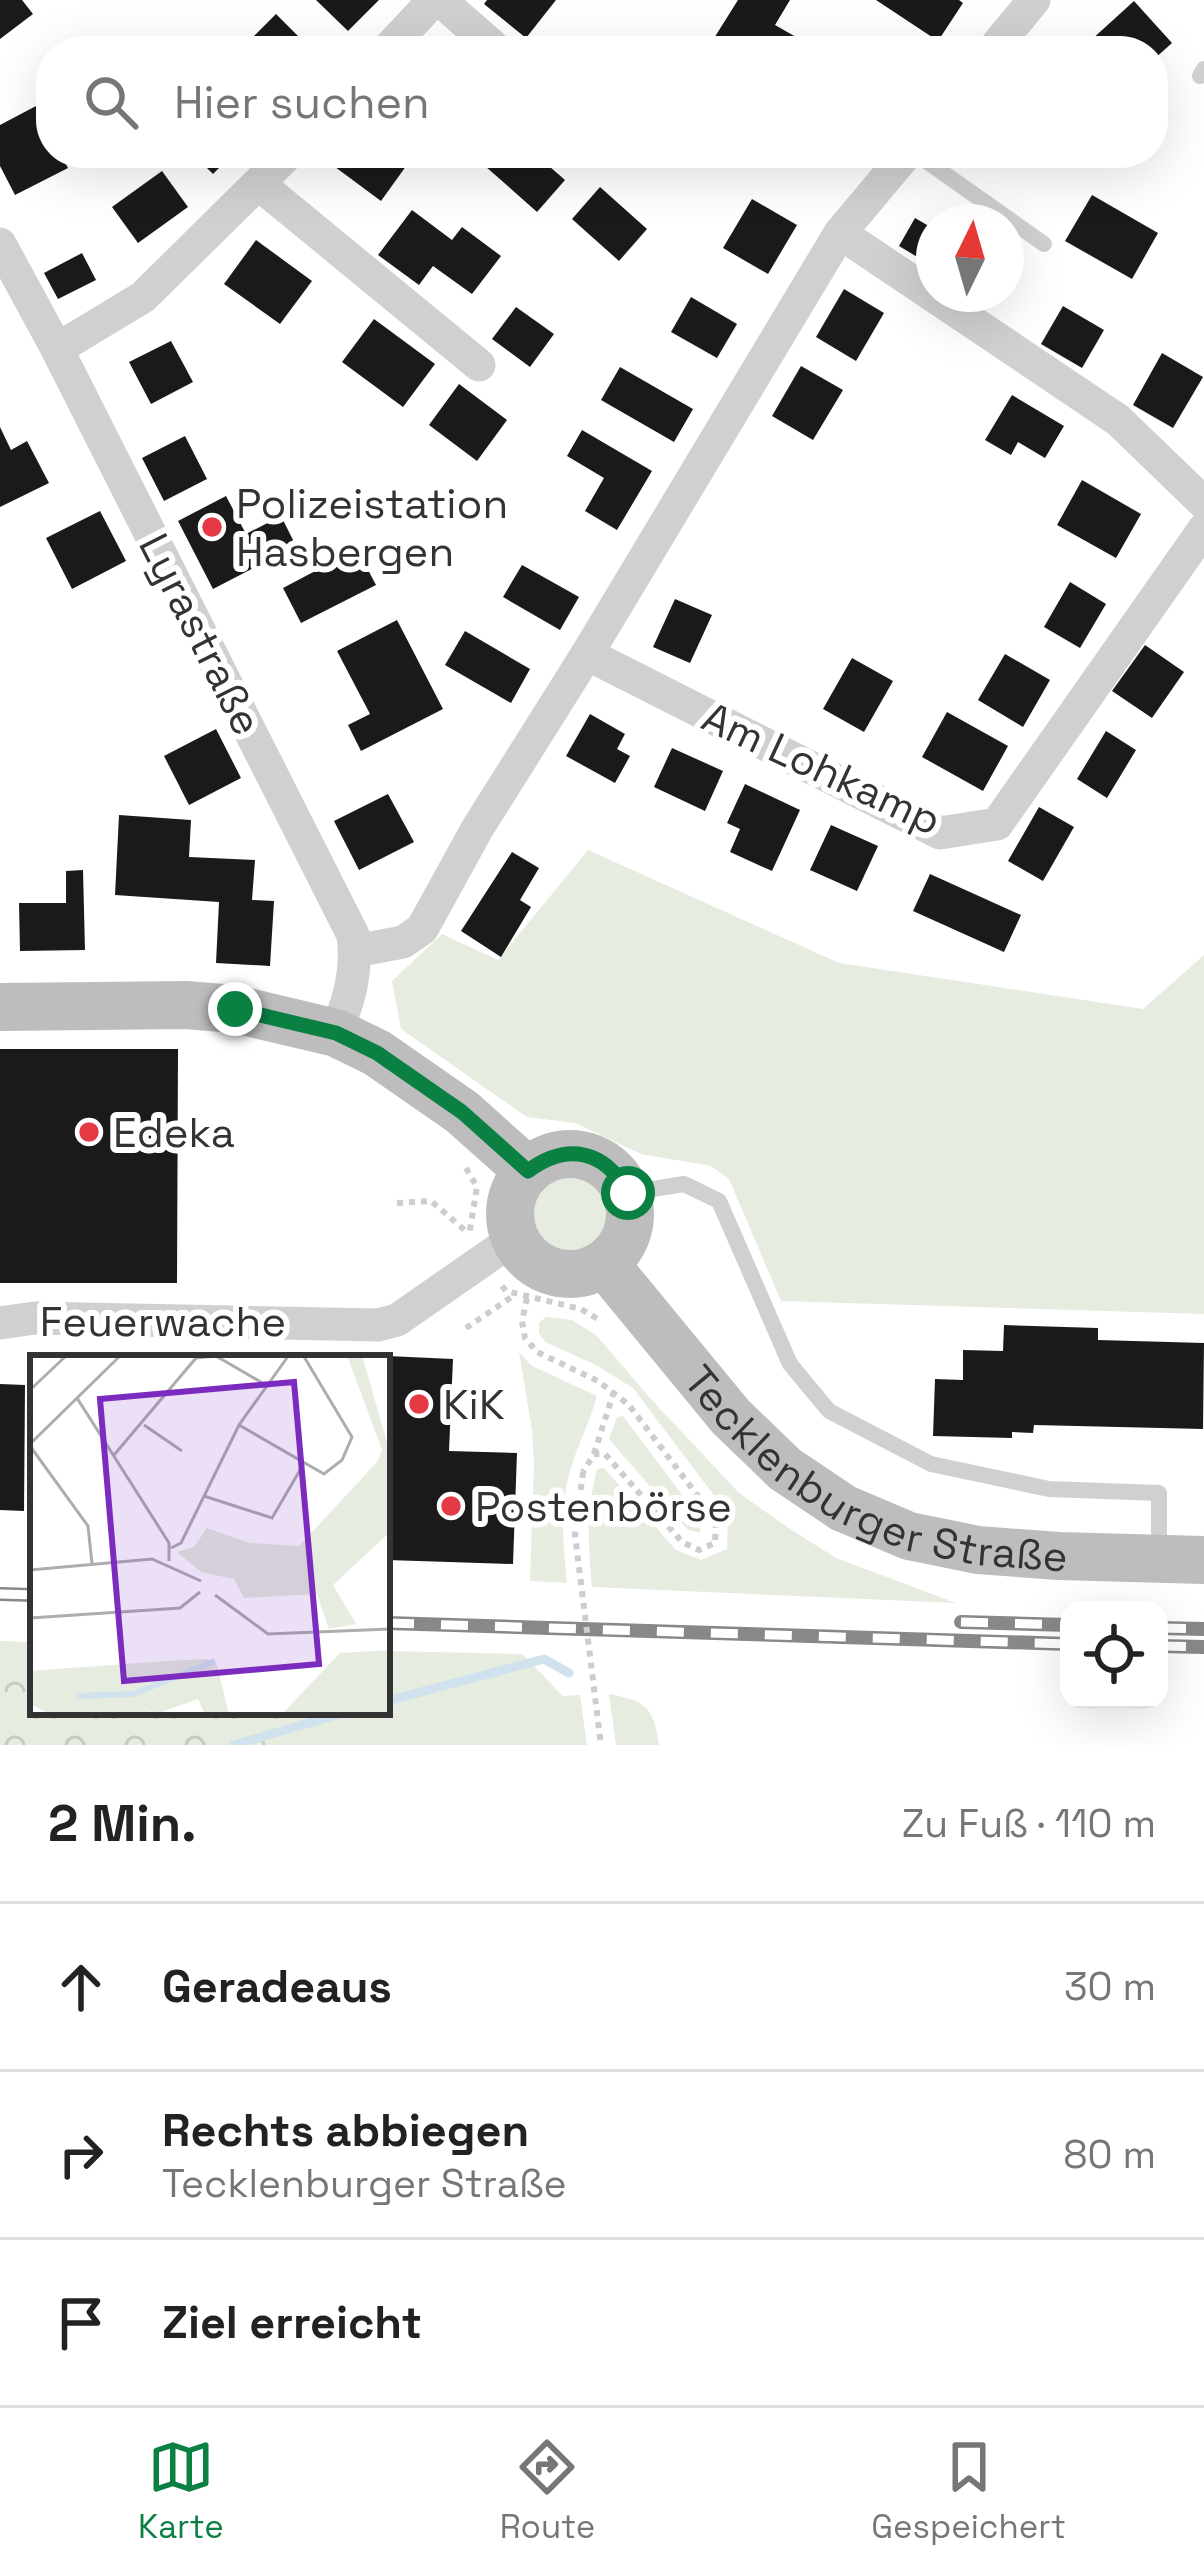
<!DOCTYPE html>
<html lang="de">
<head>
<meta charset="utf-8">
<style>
  body { margin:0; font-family:"Space Grotesk",sans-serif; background:#f6f6f6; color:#222 }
  .controls { position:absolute; right:36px; bottom:36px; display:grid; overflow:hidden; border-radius:24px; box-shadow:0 12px 48px #0002 }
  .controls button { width:108px; height:108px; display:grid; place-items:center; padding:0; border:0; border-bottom:3px solid #e0e0e0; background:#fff; color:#222; font:60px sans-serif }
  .compass { position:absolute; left:916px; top:204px; width:108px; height:108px; border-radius:50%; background:#fff; box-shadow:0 12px 48px #0002; rotate:5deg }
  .stop { position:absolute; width:36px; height:36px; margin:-27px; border:9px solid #0b8043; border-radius:50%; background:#fff }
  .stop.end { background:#0b8043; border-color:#fff; box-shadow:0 3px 12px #0008 }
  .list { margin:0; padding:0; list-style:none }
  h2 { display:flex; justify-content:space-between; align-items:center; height:156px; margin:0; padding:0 48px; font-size:51px }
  h2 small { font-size:39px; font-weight:400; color:#767676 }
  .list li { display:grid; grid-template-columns:78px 1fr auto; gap:36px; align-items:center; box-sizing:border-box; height:168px; padding:0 48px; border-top:3px solid #e0e0e0 }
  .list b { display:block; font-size:45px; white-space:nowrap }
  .list p { margin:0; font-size:39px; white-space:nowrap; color:#767676 }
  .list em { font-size:39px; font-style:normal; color:#767676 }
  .icon { flex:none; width:66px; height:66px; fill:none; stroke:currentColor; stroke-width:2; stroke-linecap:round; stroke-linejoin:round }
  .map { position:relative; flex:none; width:1204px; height:1745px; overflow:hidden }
  .search { position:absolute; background:#fff; box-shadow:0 12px 48px #0002; left:36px; right:36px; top:36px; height:132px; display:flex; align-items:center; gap:30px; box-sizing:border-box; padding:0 42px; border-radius:48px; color:#767676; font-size:45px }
  .sheet { height:660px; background:#fff }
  nav { display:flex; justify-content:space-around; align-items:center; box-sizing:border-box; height:168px; border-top:3px solid #e0e0e0; background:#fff; font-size:33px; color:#767676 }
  nav a { display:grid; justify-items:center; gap:6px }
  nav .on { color:#0b8043 }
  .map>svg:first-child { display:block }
  .green { fill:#e6ecdf }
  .forest { fill:url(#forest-crowns) }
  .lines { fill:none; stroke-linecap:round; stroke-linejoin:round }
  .stream { stroke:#cfe2ee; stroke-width:9 }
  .building { fill:#1a1a1a }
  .path { stroke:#cdcdcd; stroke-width:6; stroke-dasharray:6 6; stroke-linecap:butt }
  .lane { stroke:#d0d0d0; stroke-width:16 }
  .street { stroke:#d0d0d0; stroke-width:33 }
  .secondary { stroke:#bdbdbd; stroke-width:48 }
  .rail-casing { stroke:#888; stroke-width:14 }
  .rail { stroke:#fff; stroke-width:9; stroke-dasharray:27; stroke-linecap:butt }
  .path-bridge { stroke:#cdcdcd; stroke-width:6; stroke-dasharray:6 6; stroke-linecap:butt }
  .route { stroke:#0b8043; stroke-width:15 }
  .poi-dot { fill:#e63946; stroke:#fff; stroke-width:4.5 }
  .labels { text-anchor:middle; stroke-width:12; stroke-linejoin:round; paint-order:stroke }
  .poi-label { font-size:42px; fill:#333; stroke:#fff; text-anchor:start }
  .street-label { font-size:42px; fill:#333; stroke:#fff }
  .inset-river { fill:none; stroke:#cfe2ee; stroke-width:6 }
  .inset-road { fill:none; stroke:#adadad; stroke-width:3 }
  .view { fill:#7b2cbf; fill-opacity:0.15; stroke:#7b2cbf; stroke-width:6 }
  .inset-edge { fill:none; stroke:#333; stroke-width:6 }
</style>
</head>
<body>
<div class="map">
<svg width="1204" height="1745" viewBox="0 0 1204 1745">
  <defs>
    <pattern id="forest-crowns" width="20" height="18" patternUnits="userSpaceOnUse" patternTransform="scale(3)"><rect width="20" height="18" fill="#e6ecdf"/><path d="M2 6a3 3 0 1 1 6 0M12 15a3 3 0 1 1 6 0" fill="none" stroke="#c6cbc0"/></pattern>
  </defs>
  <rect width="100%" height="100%" fill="#fff"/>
  <g class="green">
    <path d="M588,850l251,113 304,46 61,-54v359l-423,-13 -52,-122 -18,-13 -70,-12 -66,-31 -48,-6 -126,-88 -9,-48 50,-47 56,26z"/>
    <circle cx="570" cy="1220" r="42"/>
    <path d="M546,1317l26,3 25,16 52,61 90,96 48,34 49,31 120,45 -364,-16c-4,-44 -6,-75 5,-118l7,-1 72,82 25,10 26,-11 1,-35 -95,-126 -37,-23 -51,-23 -6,-9v-10z"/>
    <path d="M519,1352l13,14 65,30c-7,25 -19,48 -26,72 -12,38 -8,76 -4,115l-37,-2 4,-116 -2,-35z"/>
    <path d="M623,1416l78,104 -1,13 -12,-3 -79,-91 8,-22z"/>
    <path d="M387,1651l135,3 41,42 17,-1 7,50h-322l11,-4 13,-29h98z"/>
    <path d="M609,1694c38,7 44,13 50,51h-43z"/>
  </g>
  <path class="forest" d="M0,1641l33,1v70h256l-13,30 -11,3h-265z"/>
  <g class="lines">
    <g class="stream">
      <path d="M387,1701l157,-42 25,14"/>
      <path d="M234,1745l112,-33"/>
    </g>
  </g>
  <g class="building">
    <path d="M0,0h22l11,14 -33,25z"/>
    <path d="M316,0h63l-31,31z"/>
    <path d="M487,0h69l-30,38 -42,-34z"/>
    <path d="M738,0h52l-15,25 21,12 -9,14h-63l-13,-8z"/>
    <path d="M876,0h83l4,3 -25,38z"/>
    <path d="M1134,1l38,42 -19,17v-9h-74z"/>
    <path d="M276,14l37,37h-74z"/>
    <path d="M36,106l15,29v18h9l8,15 -53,27 -15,-29v-41z"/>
    <path d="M192,153h42l-21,21z"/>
    <path d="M333,153h64l12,9 -28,39 -54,-40z"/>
    <path d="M496,153h38l31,27 -28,32 -52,-46z"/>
    <path d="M162,171l26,36 -50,36 -26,-36z"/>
    <path d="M600,187l47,42 -28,32 -47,-42z"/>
    <path d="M1092,195l66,38 -26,46 -67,-38z"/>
    <path d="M752,199l45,26 -29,49 -45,-26z"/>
    <path d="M412,210l40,30 10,-13 39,29 -29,38 -39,-28 -14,19 -41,-30z"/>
    <path d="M915,218l19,11v38l-35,-21z"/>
    <path d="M256,240l56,41 -32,43 -56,-40z"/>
    <path d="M82,253l14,27 -38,19 -14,-26z"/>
    <path d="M844,289l40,24 -28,48 -40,-24z"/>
    <path d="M691,297l46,27 -20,34 -46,-26z"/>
    <path d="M1063,306l41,24 -22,38 -41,-24z"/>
    <path d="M516,307l38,27 -24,33 -38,-28z"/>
    <path d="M374,319l61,45 -32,43 -61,-45z"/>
    <path d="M171,341l22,41 -42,22 -22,-42z"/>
    <path d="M1162,353l41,24 -30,51 -40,-23z"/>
    <path d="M801,366l42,24 -30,50 -41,-24z"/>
    <path d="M620,367l73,42 -19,33 -73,-42z"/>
    <path d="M459,384l48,36 -30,41 -48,-36z"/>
    <path d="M1012,395l52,31 -19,32 -27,-16 -7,13 -26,-15z"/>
    <path d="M0,427l11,23 16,-9 22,42 -49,24z"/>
    <path d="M582,430l70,41 -35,59 -32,-19 19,-33 -37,-22z"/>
    <path d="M185,436l22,43 -43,22 -22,-43z"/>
    <path d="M1082,480l59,34 -25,44 -59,-33z"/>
    <path d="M226,496l20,38 35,-18 15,30 -83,43 -35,-68z"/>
    <path d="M100,511l26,50 -54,28 -26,-51z"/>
    <path d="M357,549l19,36 -75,38 -18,-35z"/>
    <path d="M522,565l57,32 -19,33 -57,-33z"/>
    <path d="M1070,582l36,22 -26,44 -36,-21z"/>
    <path d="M675,599l37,16 -22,48 -37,-16z"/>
    <path d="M397,620l46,89 -82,42 -13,-26 22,-11 -33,-63z"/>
    <path d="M465,631l65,38 -19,34 -66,-38z"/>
    <path d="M1145,645l39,27 -32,46 -40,-27z"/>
    <path d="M1005,654l45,26 -27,47 -45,-27z"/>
    <path d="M852,658l41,23 -29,51 -41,-23z"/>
    <path d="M947,712l61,34 -25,45 -61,-34z"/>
    <path d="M590,714l35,20 -8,15 13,7 -15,27 -49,-27z"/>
    <path d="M216,729l25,49 -52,27 -25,-49z"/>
    <path d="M1106,731l30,19 -29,48 -30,-19z"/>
    <path d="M672,748l51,23 -18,40 -51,-24z"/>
    <path d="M745,784l55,26 -28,61 -42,-19 10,-23 -13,-6z"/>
    <path d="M388,794l26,48 -55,28 -25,-49z"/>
    <path d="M1039,807l35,20 -31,54 -35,-20z"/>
    <path d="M119,815l72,5 -2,37 66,3 -3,40 22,1 -4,65 -54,-3 3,-61 -104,-7z"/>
    <path d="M831,825l47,21 -21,45 -47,-21z"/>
    <path d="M512,852l27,16 -19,32 11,7 -30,50 -40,-26z"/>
    <path d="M83,870l2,80 -65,1 -1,-48h47v-32z"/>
    <path d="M930,874l91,41 -17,37 -91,-41z"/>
    <path d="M0,1049h178l-1,234h-177z"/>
    <path d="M1004,1325l94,3v12l106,3 -1,86 -169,-4 -1,8 -21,-1v6l-79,-2 2,-57 28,1v-30l40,1z"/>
    <path d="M387,1356l66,3 -4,92 68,2 -4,111 -126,-4z"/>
    <path d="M0,1384l25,1 -1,126 -24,-1z"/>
  </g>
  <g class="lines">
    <g class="path">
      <path d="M466,1168l11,19 -8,48"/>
      <path d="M397,1203l34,-2 36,31"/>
      <path d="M502,1286l4,5 75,18 20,12"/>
      <path d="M527,1298l-5,23 3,17 12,14 61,29 31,24 87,115 -1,23 -16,7 -17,-8 -77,-88h-11l-11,18"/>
      <path d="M466,1328l50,-34"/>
      <path d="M594,1454l20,-63"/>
    </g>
    <g class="lane">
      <path d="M1200,76l4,-7"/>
      <path d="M915,153l129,91"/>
      <path d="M628,1193l56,-9 35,17 71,163 39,47 102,53 118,25 110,4v59"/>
    </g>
    <g class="street">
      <path d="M440,0l58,51"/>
      <path d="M386,51l48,-51"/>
      <path d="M992,51l42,-51"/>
      <path d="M260,185l219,180"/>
      <path d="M840,233l278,187 86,83"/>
      <path d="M0,244l57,105 296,586c5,36 -4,65 -17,98"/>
      <path d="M57,349l86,-52 146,-144"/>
      <path d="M587,654l353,179 57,-9 207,-295"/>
      <path d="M355,951l48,-9 19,-13 55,-100 110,-175 253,-421 67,-80"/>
      <path d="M0,1323l35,-5 343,7 19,-5 118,-82"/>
    </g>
    <g class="secondary">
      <path d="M0,1007l186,-2 49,4 101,24 41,20 85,59 66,59"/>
      <circle cx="570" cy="1214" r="60"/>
      <path id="s1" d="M605,1264l126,153 54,52 58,39 66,28 69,14 81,6 145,4"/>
    </g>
    <g class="rail-casing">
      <g id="rail">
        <path d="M0,1594l33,1"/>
        <path d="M961,1622l108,3"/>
        <path d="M387,1623l682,21"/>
        <path d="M1159,1628l45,1"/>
        <path d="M1159,1646l45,1"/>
      </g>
    </g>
    <use href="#rail" class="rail"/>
    <path class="path-bridge" d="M583,1472l-8,63 26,210"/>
  </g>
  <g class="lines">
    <path class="route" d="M235,1009l101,24 41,20 85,59 66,59c39,-29 77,-21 100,22"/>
  </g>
  <g class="poi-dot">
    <circle cx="212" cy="527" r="12"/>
    <circle cx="89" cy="1132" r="12"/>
    <circle cx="419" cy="1404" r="12"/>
    <circle cx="451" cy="1506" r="12"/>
  </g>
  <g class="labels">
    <g class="poi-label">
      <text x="236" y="518">Polizeistation<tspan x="236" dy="48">Hasbergen</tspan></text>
      <text x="113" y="1147">Edeka</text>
      <text x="443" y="1419">KiK</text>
      <text x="475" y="1521">Postenbörse</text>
    </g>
    <g class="street-label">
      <text transform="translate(201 634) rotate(63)" y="15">Lyrastraße</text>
      <text transform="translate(822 768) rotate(25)" y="15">Am Lohkamp</text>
      <text x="163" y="1336">Feuerwache</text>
      <text dy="15" stroke="none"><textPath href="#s1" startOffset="357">Tecklenburger Straße</textPath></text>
    </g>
  </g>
  <g transform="translate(30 1355)">
    <rect width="360" height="360" fill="#fff"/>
    <path d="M317,0h15l28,98v79l-57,53 23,39 -27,5 -12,-35 -73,4 -10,-19 -33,-7 -24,-20 17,-5 13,-19 42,15 50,3 78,-84 5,-12zM360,295v62l-109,3 59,-62zM177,304l10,6 12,50h-24l-7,-16 -42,15 -17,-9 -3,-13 33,-16 -3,-15z" fill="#e6ecdf"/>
    <path d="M136,306l3,15 -33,16 3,13 17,10h-105l-21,-11v-33z" fill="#e6ecdf"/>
    <path class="inset-river" d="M47,341l56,-2 82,-33"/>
    <path class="inset-road" d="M0,35l37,-35M47,43l92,145v18M114,70l38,26M209,70l85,49 18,-14 10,-23 -49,-82M0,89l91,-89M0,91l58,80 4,38M84,100l82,-97 20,-2 50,29M174,141l68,22 31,-53M141,193l10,-5 58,-118 50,-70M0,215l122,-11 49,22M185,240l53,39 122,-5M0,263l150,-10 20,-16"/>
    <path class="view" d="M264,27l25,282 -195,17 -24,-282z"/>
    <rect width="360" height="360" class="inset-edge"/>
  </g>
</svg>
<div class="controls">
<button><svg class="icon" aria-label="locate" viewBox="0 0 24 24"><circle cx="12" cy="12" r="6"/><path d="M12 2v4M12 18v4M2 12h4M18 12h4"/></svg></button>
</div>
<svg class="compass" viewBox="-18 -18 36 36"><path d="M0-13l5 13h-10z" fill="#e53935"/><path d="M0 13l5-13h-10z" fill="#767676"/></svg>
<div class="stop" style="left:628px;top:1193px"></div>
<div class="stop end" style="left:235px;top:1009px"></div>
<div class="search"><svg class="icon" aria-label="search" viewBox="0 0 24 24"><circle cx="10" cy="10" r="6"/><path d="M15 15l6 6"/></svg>Hier suchen</div>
</div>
<section class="sheet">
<h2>2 Min.<small>Zu Fuß · 110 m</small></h2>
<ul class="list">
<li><svg class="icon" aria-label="ahead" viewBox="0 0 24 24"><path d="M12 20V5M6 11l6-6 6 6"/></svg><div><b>Geradeaus</b></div><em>30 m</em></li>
<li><svg class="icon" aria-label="right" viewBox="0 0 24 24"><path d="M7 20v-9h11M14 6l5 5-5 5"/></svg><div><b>Rechts abbiegen</b><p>Tecklenburger Straße</p></div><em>80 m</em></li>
<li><svg class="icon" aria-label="arrive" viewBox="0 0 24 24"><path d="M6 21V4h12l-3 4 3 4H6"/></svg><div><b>Ziel erreicht</b></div></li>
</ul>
</section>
<nav>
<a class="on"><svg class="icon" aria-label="map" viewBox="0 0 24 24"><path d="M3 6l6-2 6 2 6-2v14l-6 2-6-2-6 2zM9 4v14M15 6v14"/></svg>Karte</a>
<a><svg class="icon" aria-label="directions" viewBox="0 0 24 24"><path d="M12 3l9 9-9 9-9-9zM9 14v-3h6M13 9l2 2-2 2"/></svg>Route</a>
<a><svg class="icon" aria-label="saved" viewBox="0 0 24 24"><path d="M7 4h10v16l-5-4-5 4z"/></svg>Gespeichert</a>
</nav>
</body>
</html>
